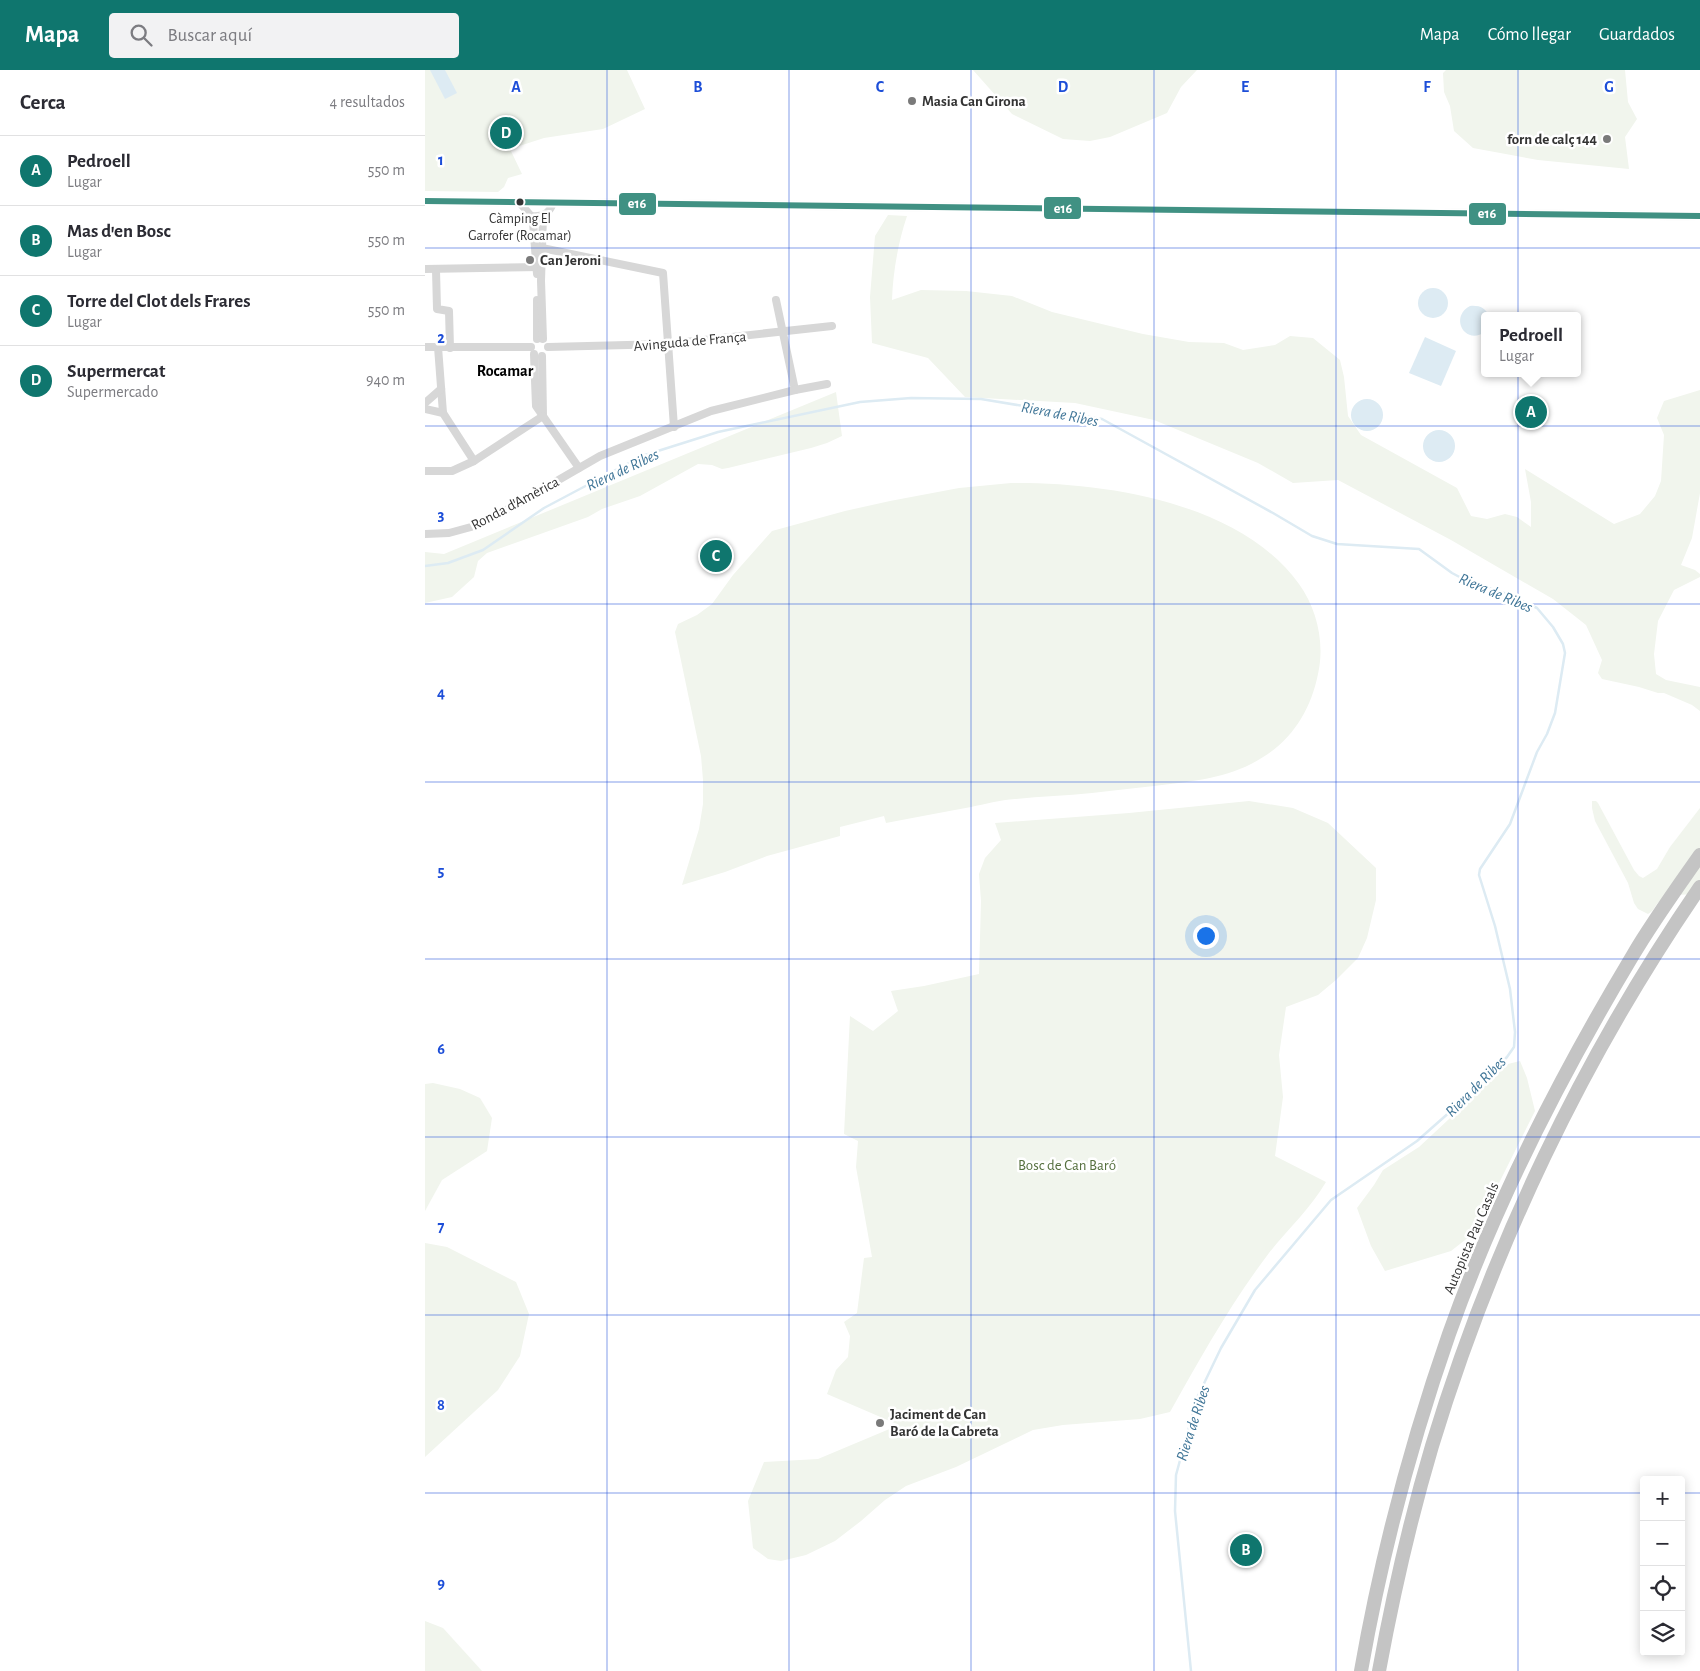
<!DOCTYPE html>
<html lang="es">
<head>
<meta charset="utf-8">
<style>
  body { margin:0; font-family:"Alegreya Sans",sans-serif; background:#f2f2f3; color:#2b2b33 }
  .controls { position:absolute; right:15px; bottom:15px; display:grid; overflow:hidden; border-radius:5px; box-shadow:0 2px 12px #0003 }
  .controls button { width:45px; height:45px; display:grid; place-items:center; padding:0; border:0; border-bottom:1px solid #e1e1e2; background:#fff; color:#2b2b33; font:25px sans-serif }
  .you { position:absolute; left:780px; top:865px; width:18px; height:18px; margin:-12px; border:4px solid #fff; border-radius:50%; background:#1a73e8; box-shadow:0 0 0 8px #1a73e833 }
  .badge { display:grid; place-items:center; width:32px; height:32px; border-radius:50%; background:#0f766e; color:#fff; font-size:16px; font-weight:700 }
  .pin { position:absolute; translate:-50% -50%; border:2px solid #fff; box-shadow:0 1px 5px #0006 }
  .popup { position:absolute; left:1056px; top:242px; width:100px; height:65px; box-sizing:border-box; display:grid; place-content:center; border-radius:5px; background:#fff; filter:drop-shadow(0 1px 4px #0005); font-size:16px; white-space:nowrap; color:#7c7c81 }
  .popup b { font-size:19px; color:#2b2b33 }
  .popup::after { content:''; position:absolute; left:50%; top:100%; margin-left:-10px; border:10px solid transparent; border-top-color:#fff }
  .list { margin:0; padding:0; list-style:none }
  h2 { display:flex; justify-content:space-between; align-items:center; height:65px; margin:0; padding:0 20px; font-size:21px }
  h2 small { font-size:16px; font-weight:400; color:#7c7c81 }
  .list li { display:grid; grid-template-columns:32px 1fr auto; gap:15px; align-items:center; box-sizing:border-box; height:70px; padding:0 20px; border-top:1px solid #e1e1e2 }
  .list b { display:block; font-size:19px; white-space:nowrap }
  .list p { margin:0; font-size:16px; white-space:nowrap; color:#7c7c81 }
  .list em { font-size:16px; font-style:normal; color:#7c7c81 }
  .icon { flex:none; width:28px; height:28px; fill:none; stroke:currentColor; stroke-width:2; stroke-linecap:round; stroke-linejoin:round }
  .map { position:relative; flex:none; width:1275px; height:1601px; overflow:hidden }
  header { display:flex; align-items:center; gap:30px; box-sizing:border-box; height:70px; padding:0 25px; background:#0f766e; color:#fff }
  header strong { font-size:24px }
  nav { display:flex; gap:28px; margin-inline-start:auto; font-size:18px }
  .search { width:350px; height:45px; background:#f2f2f3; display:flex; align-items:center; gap:12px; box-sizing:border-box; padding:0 18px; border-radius:5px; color:#7c7c81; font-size:19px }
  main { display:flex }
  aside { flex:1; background:#fff }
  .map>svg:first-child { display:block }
  .green { fill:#f1f5ed }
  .water { fill:#ddebf3 }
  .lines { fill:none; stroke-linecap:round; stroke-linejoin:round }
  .stream { stroke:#ddebf3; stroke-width:2.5 }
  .minor { stroke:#d7d7d7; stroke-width:8 }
  .tertiary { stroke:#d7d7d7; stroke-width:9 }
  .motorway { stroke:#c4c4c4; stroke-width:14 }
  .bus-1-casing { stroke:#fff; stroke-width:10 }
  .bus-1 { stroke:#409183; stroke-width:6 }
  .grid { fill:none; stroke:#1d4ed8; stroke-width:1; stroke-opacity:0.55 }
  .poi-dot { fill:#7a7a7a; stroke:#fff; stroke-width:2 }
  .bus-dot { fill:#333; stroke:#fff; stroke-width:2 }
  .labels { text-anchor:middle; stroke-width:5; stroke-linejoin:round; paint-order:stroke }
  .bus-label { font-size:14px; fill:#333; stroke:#fff }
  .poi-label { font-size:15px; font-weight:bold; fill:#333; stroke:#fff; text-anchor:start }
  .street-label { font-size:15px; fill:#333; stroke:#fff }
  .park-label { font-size:15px; fill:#56703f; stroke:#fff }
  .neighbourhood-label { font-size:16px; font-weight:bold; fill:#000; stroke:#fff }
  .water-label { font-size:16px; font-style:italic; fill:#3f7597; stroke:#fff }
  .grid-label { font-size:16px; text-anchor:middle; font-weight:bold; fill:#1d4ed8; stroke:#fff; stroke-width:5; stroke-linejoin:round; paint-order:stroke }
  .line-badge { stroke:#fff; stroke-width:2 }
  .badge-label { font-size:14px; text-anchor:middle; font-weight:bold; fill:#fff }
</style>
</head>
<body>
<header>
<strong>Mapa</strong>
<div class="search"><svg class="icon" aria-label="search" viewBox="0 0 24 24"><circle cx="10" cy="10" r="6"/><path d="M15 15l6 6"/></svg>Buscar aquí</div>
<nav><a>Mapa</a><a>Cómo llegar</a><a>Guardados</a></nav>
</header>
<main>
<aside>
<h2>Cerca<small>4 resultados</small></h2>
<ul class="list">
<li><span class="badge">A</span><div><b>Pedroell</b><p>Lugar</p></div><em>550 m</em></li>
<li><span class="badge">B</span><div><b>Mas d'en Bosc</b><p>Lugar</p></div><em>550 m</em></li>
<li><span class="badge">C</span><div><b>Torre del Clot dels Frares</b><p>Lugar</p></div><em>550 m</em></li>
<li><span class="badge">D</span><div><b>Supermercat</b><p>Supermercado</p></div><em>940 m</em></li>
</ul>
</aside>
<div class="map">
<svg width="1275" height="1601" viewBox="0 0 1275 1601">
  <rect width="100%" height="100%" fill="#fff"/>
  <g class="green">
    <path d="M0,0h202l18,39 -42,20 -59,9 -34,11 12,25 -14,4 -4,9 -6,5 -73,-1z"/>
    <path d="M548,0h224l-16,17 -14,26 -57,24 -20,4 -27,-2 -51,-25z"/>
    <path d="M1021,0h179l3,32 9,17 -12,18 4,32 -91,-9 -65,-12 -19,-17 -4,-25 -6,-14 -1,-19z"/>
    <path d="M463,145l19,1c-9,27 -14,56 -15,84l29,-10 45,1 46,5 40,16 91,22 46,8 35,1 19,7 32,-5 15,-9 23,2 27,22 4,17 4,39 13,19 96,53 14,28 16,3 18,-5 12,3 14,10v-25l-6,-33 89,55 26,-10 15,-18 6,-15 3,-46 -7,-17 7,-17 36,-11v103l-8,45 -11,27 14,5 5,4v3l-26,13 -16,31 -4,33 2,20 10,6 34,7v24l-8,-6 -28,-12h-6l-19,-6 -37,-8 -4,-6 4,-13 -16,-35 -33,-26 -102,-59 -113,-60 -45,3 -35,-20 -104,-43 -79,-17 -110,-6 -37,-39 -56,-15 -2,-46 5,-61z"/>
    <path d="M411,322l6,44 -15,7 -16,5 -83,20 -6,1 -10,-4 -14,-1 -58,32 -38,13 -14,8 -101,36 -9,8 -4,16 -22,20 -27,6v-51l19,2z"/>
    <path d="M586,413c94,-1 229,19 288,101 18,25 26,59 19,90 -8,40 -30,72 -67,90 -29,15 -65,18 -97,22 -21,2 -42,5 -62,7 -26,3 -52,3 -77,6 -15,1 -30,5 -44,8 -29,5 -57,11 -85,16l-2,-7 -44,11v9l-73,20 -42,16 -43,13 17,-56 4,-25v-24l-2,-24 -26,-124 3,-8 19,-9 15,-11 21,-29 39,-44 73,-20 45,-10 69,-13z"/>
    <path d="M824,731l44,7 35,15 48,45v32l-9,38 -9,20 -22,22 -18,15 -32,12 -7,48 4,42 -8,59 51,26c-15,26 -38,47 -57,71 -38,50 -68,104 -99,159l-30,7 -77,6 -30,5 -77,37 -50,19 -21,14 -24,21 -26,20 -29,14 -25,6 -13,-2 -15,-11 -5,-47 16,-39 54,-3 81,-34 -72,-31 9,-24 12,-13 2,-21 -6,-14 13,-9 7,-55 8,-1 -16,-90 2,-26 -14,-7 6,-118 23,15 25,-20 -7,-20 33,-5 55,-12 2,-73 -2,-27 6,-16 16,-18 -6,-17 134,-10z"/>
    <path d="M1167,731h4l2,2 36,67 5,6 4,2 14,-9 13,-22 30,-39v87c-14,-1 -28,-1 -41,7 -4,3 -5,9 -11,12l-10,-5 -4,-6 -6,-20 -33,-62 -3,-13z"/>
    <path d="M1095,991l7,17 8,33 -61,122 -23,18 -66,20 -14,-25 -14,-38 17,-23 9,-15 36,-23 89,-83z"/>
    <path d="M8,1013l27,6 20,9 12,20 -5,33 -45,29 -17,31v-127z"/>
    <path d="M0,1173l22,4 69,35 13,32 -9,42 -22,34 -73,67z"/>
    <path d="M0,1551l18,7 39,43h-57z"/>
  </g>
  <g class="water">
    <path d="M5,0h15l12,23 -12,6z"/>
    <circle cx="1008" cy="233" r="15"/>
    <path d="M1045,236c9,-1 16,2 19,10h-4v16c-20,14 -36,-15 -15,-26z"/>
    <path d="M1000,267l31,14 -15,35 -32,-13z"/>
    <circle cx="942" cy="345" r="16"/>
    <circle cx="1014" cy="376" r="16"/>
  </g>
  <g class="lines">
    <path class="stream" d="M0,496l23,-3 35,-13 61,-42 98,-52 76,-24 142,-30 51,-4 70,1 121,20 171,94 39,23 25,8 82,5 33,24 15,8 40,13 30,14 16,19 10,17 2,9 -10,60 -8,21 -10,18 -27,72 -30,45 -1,6 16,51 15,63 5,43 -1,15 -7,10 -38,38 -52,46 -86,59 -76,90 -34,58 -24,50 -21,77 -1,36 16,160"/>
    <g class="minor">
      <path d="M95,133l11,13c12,1 18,-2 22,-13"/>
      <path d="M106,146l2,6 4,52"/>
      <path d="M117,178l121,25 11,154"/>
      <path d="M0,199l115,-2"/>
      <path d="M11,200l1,39 12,2 1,37"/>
      <path d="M112,230v39"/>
      <path d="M351,230l19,90"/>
      <path d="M118,269l-2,-58 2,-65"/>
      <path d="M0,277h106"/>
      <path d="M13,277l5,66"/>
      <path d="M123,277l119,-3 165,-18"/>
      <path d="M109,284l2,52 43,62"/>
      <path d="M117,286l1,60"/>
      <path d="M0,333l16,-14"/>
      <path d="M0,339l18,4 31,48"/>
      <path d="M0,401h27l22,-10 69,-45"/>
      <path d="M0,464l24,-1 22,-6 39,-19 90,-52 111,-45 84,-21 32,-6"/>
    </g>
    <path class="tertiary" d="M0,131l1275,15"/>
    <g class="motorway">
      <path d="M936,1601c20,-114 50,-228 88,-337 47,-133 112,-259 184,-379 20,-34 44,-67 67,-100"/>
      <path d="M954,1601c14,-76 31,-151 53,-225 60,-198 151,-389 268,-559"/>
    </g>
    <g class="bus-1-casing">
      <path id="bus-1" d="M0,131l1275,15"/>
    </g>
    <use href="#bus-1" class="bus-1"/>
  </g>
  <path class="grid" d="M182,0v1601M364,0v1601M546,0v1601M729,0v1601M911,0v1601M1093,0v1601M0,178h1275M0,356h1275M0,534h1275M0,712h1275M0,889h1275M0,1067h1275M0,1245h1275M0,1423h1219M1256,1423h19"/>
  <g class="poi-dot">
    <circle cx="487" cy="31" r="5"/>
    <circle cx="1182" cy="69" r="5"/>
    <circle cx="105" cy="190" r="5"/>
    <circle cx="455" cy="1353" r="5"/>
  </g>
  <circle class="bus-dot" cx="95" cy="132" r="4.5"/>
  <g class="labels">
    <g class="bus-label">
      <text x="95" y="153">Càmping El<tspan x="95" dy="17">Garrofer (Rocamar)</tspan></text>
    </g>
    <g class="poi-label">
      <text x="497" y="36">Masia Can Girona</text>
      <text x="1172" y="74" text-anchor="end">forn de calç 144</text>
      <text x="115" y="195">Can Jeroni</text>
      <text x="465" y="1349">Jaciment de Can<tspan x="465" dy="17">Baró de la Cabreta</tspan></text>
    </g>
    <g class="street-label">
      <text transform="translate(265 271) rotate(-5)" y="5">Avinguda de França</text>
      <text transform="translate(90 433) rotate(-28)" y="5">Ronda d'Amèrica</text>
      <text transform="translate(1046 1168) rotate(-67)" y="5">Autopista Pau Casals</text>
    </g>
    <g class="park-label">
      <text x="642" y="1100">Bosc de Can Baró</text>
    </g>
    <g class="neighbourhood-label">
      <text x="80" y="306">Rocamar</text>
    </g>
    <g class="water-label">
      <text transform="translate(635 343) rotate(11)" y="6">Riera de Ribes</text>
      <text transform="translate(197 399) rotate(-25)" y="6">Riera de Ribes</text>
      <text transform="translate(1071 522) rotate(23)" y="6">Riera de Ribes</text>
      <text transform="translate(1050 1016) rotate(-45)" y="6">Riera de Ribes</text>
      <text transform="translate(767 1353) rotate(-72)" y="6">Riera de Ribes</text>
    </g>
  </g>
  <g class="grid-label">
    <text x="91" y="22">A</text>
    <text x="273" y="22">B</text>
    <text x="455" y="22">C</text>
    <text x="638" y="22">D</text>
    <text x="820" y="22">E</text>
    <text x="1002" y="22">F</text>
    <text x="1184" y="22">G</text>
    <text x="16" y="95">1</text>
    <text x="16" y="273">2</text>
    <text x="16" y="450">3</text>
    <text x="16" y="628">4</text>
    <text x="16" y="806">5</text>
    <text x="16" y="984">6</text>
    <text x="16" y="1162">7</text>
    <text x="16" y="1340">8</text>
    <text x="16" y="1518">9</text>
  </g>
  <g class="line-badge">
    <rect x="193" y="122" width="39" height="24" rx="5" fill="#409183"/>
    <rect x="618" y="126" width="39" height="24" rx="5" fill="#409183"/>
    <rect x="1043" y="132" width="39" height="24" rx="5" fill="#409183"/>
  </g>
  <g class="badge-label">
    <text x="212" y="138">e16</text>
    <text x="638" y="143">e16</text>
    <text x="1062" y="148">e16</text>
  </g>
</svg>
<div class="controls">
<button>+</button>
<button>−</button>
<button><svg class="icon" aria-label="locate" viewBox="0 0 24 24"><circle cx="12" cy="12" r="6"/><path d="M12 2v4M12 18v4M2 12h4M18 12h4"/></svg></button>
<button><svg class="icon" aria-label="layers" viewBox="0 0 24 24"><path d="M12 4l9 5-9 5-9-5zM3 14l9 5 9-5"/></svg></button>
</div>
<div class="you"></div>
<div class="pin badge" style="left:1106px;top:342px">A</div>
<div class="popup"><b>Pedroell</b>Lugar</div>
<div class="pin badge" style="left:821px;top:1480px">B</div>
<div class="pin badge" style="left:291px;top:486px">C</div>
<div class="pin badge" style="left:81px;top:63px">D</div>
</div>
</main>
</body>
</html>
